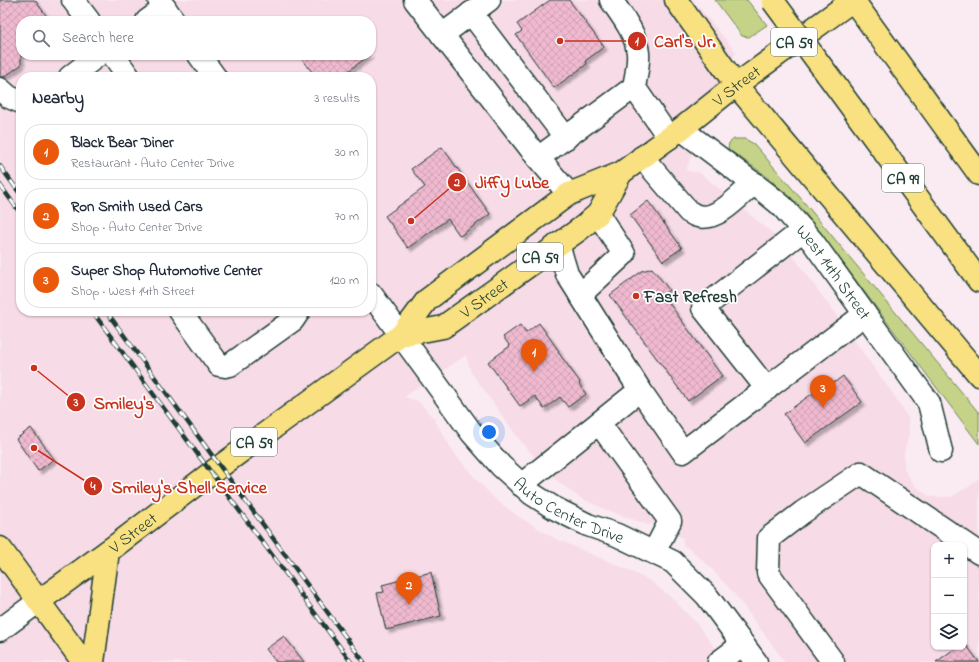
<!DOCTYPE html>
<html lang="en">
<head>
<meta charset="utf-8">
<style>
  body { margin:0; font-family:"Indie Flower",sans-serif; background:#f2f2f3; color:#1f2937 }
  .controls { position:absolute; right:12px; bottom:12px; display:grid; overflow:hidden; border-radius:8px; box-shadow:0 1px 3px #0004 }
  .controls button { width:36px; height:36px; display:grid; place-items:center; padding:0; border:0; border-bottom:1px solid #e0e1e3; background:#fff; color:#1f2937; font:20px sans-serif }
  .you { position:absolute; left:489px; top:432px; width:14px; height:14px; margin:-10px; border:3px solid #fff; border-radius:50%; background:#1a73e8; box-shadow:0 0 0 6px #1a73e833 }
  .badge { display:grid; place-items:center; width:26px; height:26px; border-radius:50%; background:#ea580c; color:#fff; font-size:13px; font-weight:700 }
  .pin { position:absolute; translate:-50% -33px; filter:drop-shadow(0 1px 2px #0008) }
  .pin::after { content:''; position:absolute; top:21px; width:14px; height:12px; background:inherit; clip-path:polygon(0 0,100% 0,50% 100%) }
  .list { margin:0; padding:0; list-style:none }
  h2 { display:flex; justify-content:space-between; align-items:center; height:52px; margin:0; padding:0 16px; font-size:17px }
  h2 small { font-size:13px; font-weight:400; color:#747a83 }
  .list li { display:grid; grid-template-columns:26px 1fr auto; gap:12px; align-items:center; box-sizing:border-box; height:56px; margin:0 8px 8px; padding:0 8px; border:1px solid #e0e1e3; border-radius:16px }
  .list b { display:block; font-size:15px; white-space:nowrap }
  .list p { margin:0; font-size:13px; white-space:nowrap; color:#747a83 }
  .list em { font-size:13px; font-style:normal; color:#747a83 }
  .icon { flex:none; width:22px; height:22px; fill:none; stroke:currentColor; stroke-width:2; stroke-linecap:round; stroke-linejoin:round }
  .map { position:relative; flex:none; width:979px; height:662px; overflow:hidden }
  .search { position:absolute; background:#fff; box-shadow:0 1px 3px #0004; left:16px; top:16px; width:360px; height:44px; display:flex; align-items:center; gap:10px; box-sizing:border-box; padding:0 14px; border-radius:16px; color:#747a83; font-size:15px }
  .panel { position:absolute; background:#fff; box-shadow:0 1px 3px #0004; left:16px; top:72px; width:360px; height:244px; border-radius:16px }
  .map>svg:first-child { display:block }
  .built { fill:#f7dbe7; fill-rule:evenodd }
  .grass { fill:#c4d387; stroke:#72885e }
  .building { fill:url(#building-cross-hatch); stroke:#1f3d34; filter:url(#shadow) }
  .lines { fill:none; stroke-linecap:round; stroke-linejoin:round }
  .minor-casing { stroke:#1f3d34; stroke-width:25 }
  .major-casing { stroke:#1f3d34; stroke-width:25 }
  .highway-casing { stroke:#1f3d34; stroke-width:25 }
  .minor { stroke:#fff; stroke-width:22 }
  .major { stroke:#f9e181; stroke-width:22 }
  .highway { stroke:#f9e181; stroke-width:22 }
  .rail-casing { stroke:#1f3d34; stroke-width:4.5 }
  .rail { stroke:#fff; stroke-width:3; stroke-dasharray:9; stroke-linecap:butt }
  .highway-bridge-casing { stroke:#1f3d34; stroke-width:25; stroke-linecap:butt }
  .highway-bridge { stroke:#f9e181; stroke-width:22 }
  .poi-dot { fill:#c8321e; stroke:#fff; stroke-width:1.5 }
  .labels { text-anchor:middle; stroke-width:3.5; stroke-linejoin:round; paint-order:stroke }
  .shield { fill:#fff; stroke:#627771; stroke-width:1 }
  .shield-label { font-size:16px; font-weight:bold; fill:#1f3d34 }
  .street-label { font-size:17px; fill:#1f3d34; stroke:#fff }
  .poi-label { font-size:17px; font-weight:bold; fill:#1f3d34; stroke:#fff; text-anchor:start }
  .leader { fill:none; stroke:#c8321e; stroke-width:1.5 }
  .callout-dot { fill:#c8321e; stroke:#fff; stroke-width:1.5 }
  .mark-label { font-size:12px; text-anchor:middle; font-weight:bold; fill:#fff }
  .callout-label { font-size:18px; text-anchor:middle; font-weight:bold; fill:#c8321e; stroke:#fff; stroke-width:3.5; stroke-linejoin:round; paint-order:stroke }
</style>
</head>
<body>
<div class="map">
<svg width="979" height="662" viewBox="0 0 979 662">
  <defs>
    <pattern id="building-cross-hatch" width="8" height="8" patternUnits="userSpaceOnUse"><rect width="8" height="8" fill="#f0b9cf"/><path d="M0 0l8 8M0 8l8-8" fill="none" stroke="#cda0b2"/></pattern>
    <filter id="shadow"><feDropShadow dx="3.5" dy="3.5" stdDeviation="1" flood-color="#0004"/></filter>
  </defs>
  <rect width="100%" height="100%" fill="#faeaf1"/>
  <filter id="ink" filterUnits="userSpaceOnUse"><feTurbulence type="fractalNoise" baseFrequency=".025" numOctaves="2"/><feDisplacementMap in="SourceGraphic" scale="8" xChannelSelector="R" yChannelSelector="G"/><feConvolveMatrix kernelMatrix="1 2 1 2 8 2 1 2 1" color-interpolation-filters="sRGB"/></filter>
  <g filter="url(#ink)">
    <path class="built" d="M0,0h693l43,52 -51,119 15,2 72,60 24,27 99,137 13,21 1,17 -5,16v18l11,17 15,11h21l18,-10 10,-9v184h-194l-52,-70 -27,-29 -16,-14 -7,-4v-7l-28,-16 -6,3 -42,-15 -27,-12 -25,-19 -33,-36 -51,-71 -5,-17 -62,42 14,4 16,18 20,34 20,24 22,23 23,17 35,21 72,31 24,12 22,17 25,26 28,38h-725zM21,21h350v34h-350zM21,77h350v234h-350zM934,545h30v102h-30z"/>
    <g class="grass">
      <path d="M715,0h32l20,25 -18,12 -7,-1z"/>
      <path d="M734,139h11l9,5 49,57 176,212v31l-180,-239 -34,-30 -37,-26 1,-6z"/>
    </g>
    <g class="building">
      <path d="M0,0h35l15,21h-29v44l-17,12h-4z"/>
      <path d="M550,0h19l35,47 -19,14 2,3 -33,24 -38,-53 6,-4 -5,-7z"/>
      <path d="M299,55h71l-30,22h-24z"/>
      <path d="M442,147l48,67 -30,22 -12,-17 -40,29 -23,-32 40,-29 -14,-18z"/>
      <path d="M648,201l34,47 -19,13 -33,-46z"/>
      <path d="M652,268l17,22 -6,5 59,81 -34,25 -78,-106 32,-24z"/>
      <path d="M539,323l20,28 -1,1 22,30 -1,2 7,10 -18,13 -8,-10 -16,12 -9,-13 -15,10 -32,-44 22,-16 -7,-9 17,-12 6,8z"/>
      <path d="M843,376l19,26 -57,41 -21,-29 29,-21 2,4z"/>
      <path d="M31,428l23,31 -16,12 -22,-32z"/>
      <path d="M431,572l10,44 -55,14 -9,-37 7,-1 -2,-7z"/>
      <path d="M284,636l20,26h-28l-10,-13z"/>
      <path d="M964,642l15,20h-43l21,-15h7z"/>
    </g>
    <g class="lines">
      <g class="minor-casing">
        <g id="minor">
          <path d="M73,0l16,21"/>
          <path d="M159,0l15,21"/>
          <path d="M415,0l123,158 31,36"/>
          <path d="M611,0c11,16 25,33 27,53 1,11 -2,23 -4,34"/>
          <path d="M471,13l95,125"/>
          <path d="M147,21l18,-13"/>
          <path d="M442,35l47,-35"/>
          <path d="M113,55l16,22"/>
          <path d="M199,55l16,22"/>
          <path d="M70,77l28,-22"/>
          <path d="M0,89l9,8 12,5"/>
          <path id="s1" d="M681,129l85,64 16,13 31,36 116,161 12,48"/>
          <path d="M642,157l47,55c3,1 6,4 9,4 19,6 42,-21 56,-33"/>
          <path d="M538,158l96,-71 35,51"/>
          <path id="s2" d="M371,294l101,139 29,33 31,28 22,14 34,17 29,10 56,27 34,34 49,66"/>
          <path d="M580,295l44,-41 -26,-40"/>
          <path d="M180,311l39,54 6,1 5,-1 63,-45 6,-9"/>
          <path d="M767,389l-64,-81 100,-78"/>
          <path d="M640,390l43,62 182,-138"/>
          <path d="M599,423l71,98 -16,31"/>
          <path d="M521,485l119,-95 -73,-116 -9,-30"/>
          <path d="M0,630l39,-29"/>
          <path d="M719,662l24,-18"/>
          <path d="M833,662l-65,-89 1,-35 34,-26 58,-39 118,80"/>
        </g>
      </g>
      <g class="major-casing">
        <g id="major">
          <path d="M676,0l60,85"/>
          <path id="s3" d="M401,335l42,-8 137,-98 18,-15 23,-41"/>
          <path d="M0,548l83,114"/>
          <path id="s4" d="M39,601l76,-55 96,-73 190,-138 26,-35 131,-98 11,-8 52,-21 60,-44 55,-44 117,-85"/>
          <path d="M93,662l15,-111"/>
        </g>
      </g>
      <g class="highway-casing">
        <g id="highway">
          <path d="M853,0l126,174"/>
          <path d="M827,74l152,207"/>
          <path d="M736,85l243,290"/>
        </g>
      </g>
      <use href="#minor" class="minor"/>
      <use href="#major" class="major"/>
      <use href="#highway" class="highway"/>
      <g class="rail-casing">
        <g id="rail">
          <path d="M0,166l21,29"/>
          <path d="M0,185l21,29"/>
          <path d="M92,311l259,351"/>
          <path d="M106,311l258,351"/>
        </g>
      </g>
      <use href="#rail" class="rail"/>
      <g class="highway-bridge-casing">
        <path id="highway-bridge" d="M773,1l54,73"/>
      </g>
      <use href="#highway-bridge" class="highway-bridge"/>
    </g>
  </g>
  <circle class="poi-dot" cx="636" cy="296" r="4"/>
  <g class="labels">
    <g class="shield">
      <rect x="771" y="28" width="46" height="28" rx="3"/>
      <rect x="882" y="164" width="42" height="28" rx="3"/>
      <rect x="517" y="243" width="46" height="28" rx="3"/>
      <rect x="231" y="428" width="46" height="28" rx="3"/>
    </g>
    <g class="shield-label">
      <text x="794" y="48">CA 59</text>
      <text x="903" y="184">CA 99</text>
      <text x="540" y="263">CA 59</text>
      <text x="254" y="448">CA 59</text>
    </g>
    <g class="street-label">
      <text dy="6" stroke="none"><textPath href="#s4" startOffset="871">V Street</textPath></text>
      <text dy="6" stroke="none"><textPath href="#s1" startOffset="211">West 14th Street</textPath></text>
      <text dy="6" stroke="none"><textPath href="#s3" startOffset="93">V Street</textPath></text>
      <text dy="6" stroke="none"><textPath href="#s2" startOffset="298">Auto Center Drive</textPath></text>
      <text dy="6" stroke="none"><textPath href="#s4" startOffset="116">V Street</textPath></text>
    </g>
    <g class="poi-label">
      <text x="644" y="302">Fast Refresh</text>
    </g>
  </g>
  <path class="leader" d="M560 41L637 41M411 221L457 182M34 368L76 402M34 448L93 486"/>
  <g class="callout-dot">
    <circle cx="560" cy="41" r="4"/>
    <circle cx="411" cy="221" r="4"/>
    <circle cx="34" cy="368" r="4"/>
    <circle cx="34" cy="448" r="4"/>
    <circle cx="637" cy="41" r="10"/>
    <circle cx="457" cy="182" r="10"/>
    <circle cx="76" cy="402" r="10"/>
    <circle cx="93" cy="486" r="10"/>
  </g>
  <g class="mark-label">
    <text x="637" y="45">1</text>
    <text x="457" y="186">2</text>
    <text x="76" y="406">3</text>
    <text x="93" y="490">4</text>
  </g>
  <g class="callout-label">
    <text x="685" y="47">Carl's Jr.</text>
    <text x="512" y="188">Jiffy Lube</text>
    <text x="124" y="409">Smiley's</text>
    <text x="189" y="493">Smiley's Shell Service</text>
  </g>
</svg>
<div class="controls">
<button>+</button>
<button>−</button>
<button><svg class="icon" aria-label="layers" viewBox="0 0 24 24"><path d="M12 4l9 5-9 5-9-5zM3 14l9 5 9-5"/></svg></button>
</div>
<div class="you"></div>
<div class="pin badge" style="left:534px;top:372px">1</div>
<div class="pin badge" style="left:409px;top:605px">2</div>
<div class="pin badge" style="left:823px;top:408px">3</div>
<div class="search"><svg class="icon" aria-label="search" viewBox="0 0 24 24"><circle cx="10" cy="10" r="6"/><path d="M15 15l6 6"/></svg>Search here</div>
<section class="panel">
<h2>Nearby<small>3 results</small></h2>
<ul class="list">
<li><span class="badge">1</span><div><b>Black Bear Diner</b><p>Restaurant · Auto Center Drive</p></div><em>30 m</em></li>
<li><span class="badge">2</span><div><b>Ron Smith Used Cars</b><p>Shop · Auto Center Drive</p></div><em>70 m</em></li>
<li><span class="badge">3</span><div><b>Super Shop Automotive Center</b><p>Shop · West 14th Street</p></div><em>120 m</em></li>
</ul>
</section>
</div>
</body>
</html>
